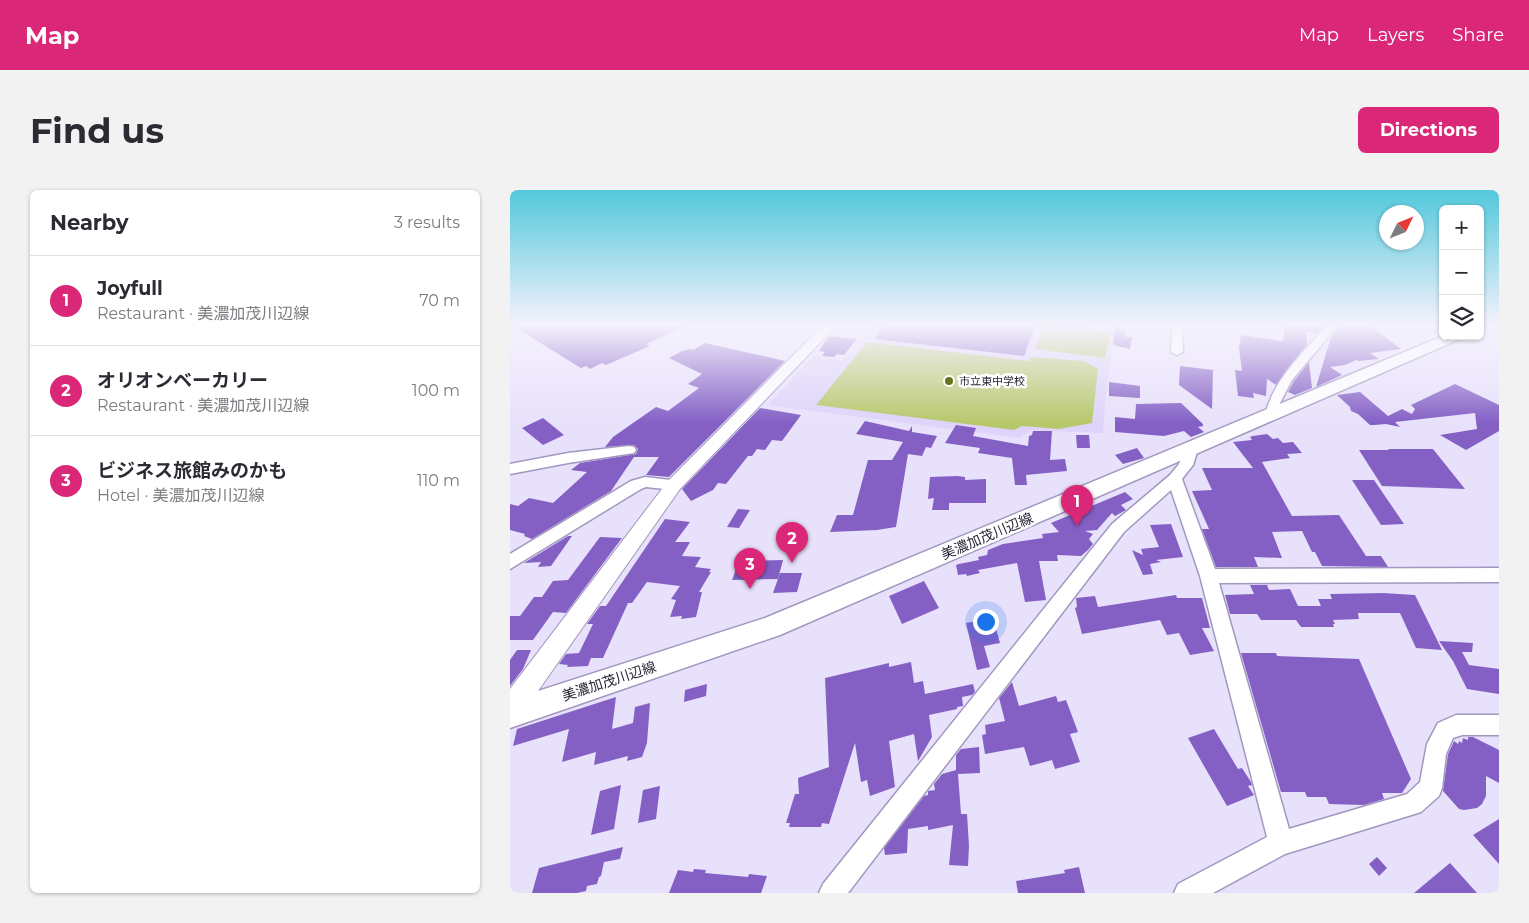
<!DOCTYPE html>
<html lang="en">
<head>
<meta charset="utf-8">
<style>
  body { margin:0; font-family:Montserrat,"Noto Sans JP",sans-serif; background:#f2f2f3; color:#2b2b33 }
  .controls { position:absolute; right:15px; top:15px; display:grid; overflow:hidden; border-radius:8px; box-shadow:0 1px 4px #0004 }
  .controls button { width:45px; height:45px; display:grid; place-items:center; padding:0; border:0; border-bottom:1px solid #e1e1e2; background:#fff; color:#2b2b33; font:25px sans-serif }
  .compass { position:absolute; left:869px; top:15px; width:45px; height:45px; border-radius:50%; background:#fff; box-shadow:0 1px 4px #0004; rotate:47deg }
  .you { position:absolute; left:475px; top:431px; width:18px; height:18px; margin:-12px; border:4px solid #fff; border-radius:50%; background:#1a73e8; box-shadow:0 0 0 8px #1a73e833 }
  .badge { display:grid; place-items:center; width:32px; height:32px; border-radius:50%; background:#db2777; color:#fff; font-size:16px; font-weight:700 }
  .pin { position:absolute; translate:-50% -41px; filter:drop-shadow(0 1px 2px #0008) }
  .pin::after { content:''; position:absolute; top:26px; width:18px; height:15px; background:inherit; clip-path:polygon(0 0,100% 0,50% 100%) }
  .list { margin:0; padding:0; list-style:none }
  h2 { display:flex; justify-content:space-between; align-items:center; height:65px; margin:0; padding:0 20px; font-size:21px }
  h2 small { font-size:16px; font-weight:400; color:#7c7c81 }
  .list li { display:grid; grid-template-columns:32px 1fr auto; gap:15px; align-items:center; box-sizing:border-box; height:90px; padding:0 20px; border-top:1px solid #e1e1e2 }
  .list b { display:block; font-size:19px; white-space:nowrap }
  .list p { margin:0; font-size:16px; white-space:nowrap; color:#7c7c81 }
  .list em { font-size:16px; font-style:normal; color:#7c7c81 }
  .icon { flex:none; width:28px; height:28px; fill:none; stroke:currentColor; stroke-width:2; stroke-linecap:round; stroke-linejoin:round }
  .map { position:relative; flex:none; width:989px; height:703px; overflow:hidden; border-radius:8px }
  header { display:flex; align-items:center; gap:30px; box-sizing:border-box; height:70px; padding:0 25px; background:#db2777; color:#fff }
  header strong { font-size:24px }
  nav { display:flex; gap:28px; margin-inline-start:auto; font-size:18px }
  .intro { display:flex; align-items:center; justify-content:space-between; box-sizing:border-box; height:120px; padding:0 30px }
  h1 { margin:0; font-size:35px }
  .button { padding:12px 22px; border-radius:8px; background:#db2777; color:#fff; font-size:18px; font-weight:700 }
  main { display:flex; gap:30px; padding:0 30px }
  aside { flex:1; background:#fff; border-radius:8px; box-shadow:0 1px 4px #0004 }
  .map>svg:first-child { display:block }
  .built { fill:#ded3fa }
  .green { fill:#b7c86b }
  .building { fill:#8460c5 }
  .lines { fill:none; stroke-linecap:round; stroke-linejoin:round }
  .minor-casing { stroke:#a297bf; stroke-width:3 }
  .tertiary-casing { stroke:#a297bf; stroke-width:2 }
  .secondary-casing { stroke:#a297bf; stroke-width:3 }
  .minor { fill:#fff; fill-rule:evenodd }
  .tertiary { fill:#fff; fill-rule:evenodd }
  .secondary { fill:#fff; fill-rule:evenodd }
  .poi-dot { fill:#67741f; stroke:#fff; stroke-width:2 }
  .labels { text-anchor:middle; stroke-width:5; stroke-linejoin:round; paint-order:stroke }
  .far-poi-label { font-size:11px; fill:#2a2535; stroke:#fff; text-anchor:start }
  .street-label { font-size:14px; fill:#2a2535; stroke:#fff }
</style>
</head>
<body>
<header>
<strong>Map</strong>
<nav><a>Map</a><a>Layers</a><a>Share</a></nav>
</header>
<div class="intro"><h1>Find us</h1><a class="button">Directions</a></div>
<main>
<aside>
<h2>Nearby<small>3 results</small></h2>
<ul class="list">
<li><span class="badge">1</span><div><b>Joyfull</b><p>Restaurant · 美濃加茂川辺線</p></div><em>70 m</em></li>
<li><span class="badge">2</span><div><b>オリオンベーカリー</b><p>Restaurant · 美濃加茂川辺線</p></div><em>100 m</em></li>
<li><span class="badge">3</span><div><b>ビジネス旅館みのかも</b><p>Hotel · 美濃加茂川辺線</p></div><em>110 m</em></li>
</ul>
</aside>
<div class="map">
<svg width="989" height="703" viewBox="0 0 989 703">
  <rect width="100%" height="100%" fill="#e8e1fb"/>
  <path class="built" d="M363,134h200l41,5 -9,74 -2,30 -72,-3 -11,8 -252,-33 45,-49 29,4z"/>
  <g class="green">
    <path d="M534,135l67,8 -6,25 -70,-9z"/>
    <path d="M357,152l162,19 2,-4 52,4 15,8 -6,54 -33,6 -37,-3 -8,4 -198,-25z"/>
  </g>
  <g class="building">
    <path d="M0,134h179l-43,20 4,2 -44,19 -4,-2 -12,6 -4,-3 -5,2 -5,-3z"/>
    <path d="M376,134h150l-12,32 -150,-17z"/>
    <path d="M775,134h40l-8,10 -11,-3 1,13 -31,41 -9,-6 -1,17 -13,-3 1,5 -16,-2 -3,-26 7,1 -3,-23 2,-13 42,6z"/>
    <path d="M831,134h27l33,25 -31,4 9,6 -21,2 -2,-1 -11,5 -15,2 12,8 -26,12 15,-50z"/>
    <path d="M605,137l10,1 1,9h6l-2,12 -17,-4z"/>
    <path d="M319,146l28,3 -13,16 -7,-1 -3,3 -12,-1 3,-4 -6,-1z"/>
    <path d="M195,153l80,18 -116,116 -23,-2 13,-18h-25l-23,34 -79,48 -8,-3 1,-2 -15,-4v-26l8,2 11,-8 24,5 34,-31 -16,-2 9,-7 56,-9 2,-5 -4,-4 -29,2 8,-10 43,-30 12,4 31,-23 -11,-4 14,-10 -33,-16 13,-7 8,-2 3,1z"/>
    <path d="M799,172l3,26 -17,7 -7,-3 6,-11z"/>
    <path d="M670,176l33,4 -1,39 -33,-24z"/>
    <path d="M599,192l31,4v12l-31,-2z"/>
    <path d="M945,194l44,21v26l-33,19 -26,-15 37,-6 -2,-16 -80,9 5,5 -14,-3 -12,1h-4l-12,-11 -7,-3 -1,-4 -13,-12 23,-3 28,24 14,-7 10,5 3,-5 -4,-4z"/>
    <path d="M671,213l22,21v2l-5,1 6,5 -13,5 -7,-6 -20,5 -49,-4v-15l20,2 1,-15z"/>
    <path d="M250,218l41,7 -19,26 -10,-1 -7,10 -8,-1 -5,7h-4l-22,28 -8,-1 -5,7 -22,11 -9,-12z"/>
    <path d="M33,228l21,17 -21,10 -21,-17z"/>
    <path d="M355,231l44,10 3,-5v6l25,4 -6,12 -5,-1 -4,9 -14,-2 -12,73 -19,3 -47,2 7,-17h16l15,-55h24l11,-18 -47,-8z"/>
    <path d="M446,235l20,3 -3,8 55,10 1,-10 3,-1 1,-4h19l-2,29 15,-1 2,12 -41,4 1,10h-12l-3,-27 -34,-5 2,-5 -35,-5z"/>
    <path d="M757,244l6,5 5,-1 5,5 10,-1 9,11 -15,1 3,4 -28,4 30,54 47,-1 27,41h15l7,11 -66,-1 -7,-14h-3l-10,-21 -30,1 10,26 -28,-1 4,10h-42l-14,-38h7l-17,-38 20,-1 -10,-22h51l-20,-26 19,-2 -2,-3 3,-1z"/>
    <path d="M566,245h13l1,13h-13z"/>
    <path d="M627,258l7,10 -21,6 -8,-9z"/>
    <path d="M878,259h45l32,40 -83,-3 -23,-36h30z"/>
    <path d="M447,286l8,1v3l21,-1v24h-37v7h-17l2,-12 -6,1 2,-22z"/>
    <path d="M842,290h22l30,44 -23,1z"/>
    <path d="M615,302l8,7 -12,6 5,5 -11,6 -3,-3 -15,17 -12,1 8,3 -4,5 4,5 -5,6 -7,6 -24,-1 1,6h-19l7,39 -21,2 -8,-39 -39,7 2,3 -13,3 -1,-2 -8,1 -2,-10 3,-1 20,-4 -1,-3 9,-2 1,-5 15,-6 40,-6 -1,-4 17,-2 -8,-9z"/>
    <path d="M228,319l12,1 -11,18 -12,-1z"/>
    <path d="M155,329l25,3 -15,20h15l-8,14 19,1 -6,10 16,2 -2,3h2l-12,20h3l-6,25 -15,2 1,-3 -12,1 6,-17 -5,-1 9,-13 -33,-4 -15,21h-4l-25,55h-12l-3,8 -21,1 1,-2 -9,-1 7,-10 13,-1 14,-29h-6l13,-18h6z"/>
    <path d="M661,334l12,33 -27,3 5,2 -11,2 3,10 -10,1 -11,-25 11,5 -2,-6 18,-2 -9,-22z"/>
    <path d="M58,346h4l-21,30 -13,1 3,-5 -17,1z"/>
    <path d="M90,347l22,1 -56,75 -13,-1 -20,28h-23v-24h10l14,-19h8l11,-16 15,-1z"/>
    <path d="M273,370l-5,19 -46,1 7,-19z"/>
    <path d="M270,383h22l-5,19 -24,1z"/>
    <path d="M414,391l15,27 -37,16 -13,-28z"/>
    <path d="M740,395h17l2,5 21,-1 8,17h23l-3,-7h14l-2,-5 53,-1 32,2 27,55 -26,-2 -16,-35h-42l1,6 -26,1 2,4h-2l1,3h-33l-5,-7h-35l-4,-6h-27l-5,-19 29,-1z"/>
    <path d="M666,405l1,3h25l8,30h-8l12,23 -24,4 -11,-22 -12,2 -7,-15 -78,14 -7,-26 2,-1 -1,-9 19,-2 3,11z"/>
    <path d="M483,428l7,25 -16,3 6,21 -13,3 -11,-47z"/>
    <path d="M929,451l34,2 -1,9h-10l7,13 30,4v25l-32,-5 -14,-28z"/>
    <path d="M7,460h14l-8,19 -13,17v-26z"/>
    <path d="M731,463h35l1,3 82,3 52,120 -9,14h-20l2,6 -20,6 -35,-1 -3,-7h-19l-2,-5h-24z"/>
    <path d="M401,472l3,21 9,-2 2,13 48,-10 2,8 -3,3 -10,2 1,9 -6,1v2l-28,6 3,22 -14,24 -4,-27 -25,7 6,46 -25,9 -3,-16 -6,2 -6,-39 -26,81 -7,-1 -1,4h-32l1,-4h-4l9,-29h4l-1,-16 31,-11 -4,-89 64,-15v4z"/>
    <path d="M502,492l7,24 37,-10 2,6 8,-2 12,32 -8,2 10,28 -25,7 -3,-9 -22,6 -6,-19 -39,7 -3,-19 4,-1 -1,-9 20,-4 -6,-23z"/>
    <path d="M197,494l-1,12 -22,6 1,-12z"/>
    <path d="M106,507l-4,32 21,-6 2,-16 15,-4 -3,40 -5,14 -15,4 1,-5 -34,9 2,-13 -34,10 7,-33 -56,17 4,-17z"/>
    <path d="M704,539l24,40 4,-1 9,14 1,3 -4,1 6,9 -27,11 -39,-68z"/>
    <path d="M958,547h5l26,13v33l-13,-7v20l-4,8 -5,4 -13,2 -5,-1 -16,-18 5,-37 6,-13 4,3 1,-3 3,2 1,-5 5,2z"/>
    <path d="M469,557l1,26 -22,1 3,40h6l2,32 -1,20 -19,-1 4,-40 -25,5v-4l-20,3 -1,24 -22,2 -1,-7 40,-52 4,-1v-4l7,-1 -1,-6 8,-10 14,-4v-15l5,-6z"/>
    <path d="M111,595l-7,44 -23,6 9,-44z"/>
    <path d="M150,596l-4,33 -18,4 5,-33z"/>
    <path d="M989,629v45l-26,-29z"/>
    <path d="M113,657l-3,12 -16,3 -3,14 -2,1 -2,7 -10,2 -1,5 -9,2h-45l7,-25z"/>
    <path d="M867,667l10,11 -8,8 -10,-12z"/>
    <path d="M940,673l27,30h-63z"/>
    <path d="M569,677l6,26h-67l-2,-12 49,-8 -1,-3z"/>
    <path d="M184,679l12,1 -1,3 43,4 1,-3 18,2 -6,17h-92l9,-23 15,2z"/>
  </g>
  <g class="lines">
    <g class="minor-casing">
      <g id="minor">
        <path d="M662,134h10l1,28 -6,3 -6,-3z"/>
        <path d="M818,134h11l-47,56 -12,23 -4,15h-10l-1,-3c9,-37 39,-63 63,-91z"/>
        <path d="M681,255l5,1 2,3 -5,16 -11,14 33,90 284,-1v14l-280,1 70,246 118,-35 13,-12 7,-38 11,-21 18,-8h43v20h-37l-9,3 -7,16 -4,34 -3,8 -18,16 -136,42 -72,39h-39l4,-9 89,-47 -67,-261 -29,-86 -47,42 -276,361h-29l4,-9 289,-360 58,-49 9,-11 7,-18z"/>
        <path d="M119,256l5,1 2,3 -2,3 -66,10 -58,11v-10l58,-11z"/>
        <path d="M135,287l34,4 2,4 -2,4 -5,1 -28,-3 -5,2 -131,80v-15l121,-73z"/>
      </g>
    </g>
    <g class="tertiary-casing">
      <path id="tertiary" d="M314,134h14l-158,165 -161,229 -9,3v-32l158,-208z"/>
    </g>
    <g class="secondary-casing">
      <g id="secondary">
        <path d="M970,134h9l-9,5z"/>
        <path d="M933,146h19l-2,3 -680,296 -270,93v-28l255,-82z"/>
      </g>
    </g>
    <use href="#minor" class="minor"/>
    <use href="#tertiary" class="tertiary"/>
    <use href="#secondary" class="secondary"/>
  </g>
  <linearGradient id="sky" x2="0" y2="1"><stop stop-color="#52c8db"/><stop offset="0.58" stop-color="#f5f2fd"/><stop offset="1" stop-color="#f5f2fd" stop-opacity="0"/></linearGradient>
  <rect width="989" height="233" fill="url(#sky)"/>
  <circle class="poi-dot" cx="439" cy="191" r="5"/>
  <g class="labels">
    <g class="far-poi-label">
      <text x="449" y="195">市立東中学校</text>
    </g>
    <g class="street-label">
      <text transform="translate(477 346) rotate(-23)" y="5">美濃加茂川辺線</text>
      <text transform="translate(99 491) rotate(-18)" y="5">美濃加茂川辺線</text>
    </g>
  </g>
</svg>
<div class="controls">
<button>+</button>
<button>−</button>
<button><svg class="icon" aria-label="layers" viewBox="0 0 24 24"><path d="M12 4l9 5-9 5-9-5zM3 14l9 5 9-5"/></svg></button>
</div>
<svg class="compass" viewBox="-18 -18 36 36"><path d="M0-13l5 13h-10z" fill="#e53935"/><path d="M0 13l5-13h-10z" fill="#7c7c81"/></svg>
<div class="you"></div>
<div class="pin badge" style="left:567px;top:336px">1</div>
<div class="pin badge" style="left:282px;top:373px">2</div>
<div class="pin badge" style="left:240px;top:399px">3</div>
</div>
</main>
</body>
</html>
